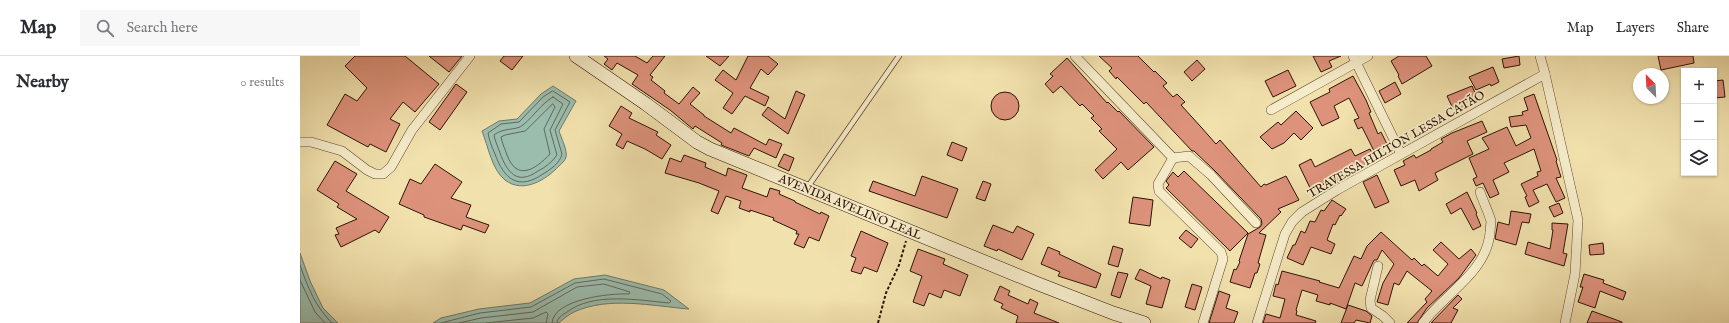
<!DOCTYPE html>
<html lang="en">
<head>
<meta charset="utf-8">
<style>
  body { margin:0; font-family:"IM FELL English",serif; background:#f7f7f7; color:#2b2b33 }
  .controls { position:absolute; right:12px; top:12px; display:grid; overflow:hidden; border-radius:0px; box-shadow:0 1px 3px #0004 }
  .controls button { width:36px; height:36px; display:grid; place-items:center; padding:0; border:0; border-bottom:1px solid #e1e1e2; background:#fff; color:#2b2b33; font:20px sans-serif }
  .compass { position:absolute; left:1333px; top:12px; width:36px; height:36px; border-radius:50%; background:#fff; box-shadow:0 1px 3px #0004; rotate:336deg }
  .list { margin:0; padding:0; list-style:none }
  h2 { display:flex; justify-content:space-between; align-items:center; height:52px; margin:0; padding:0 16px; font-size:17px }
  h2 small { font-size:13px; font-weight:400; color:#7c7c81 }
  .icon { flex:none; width:22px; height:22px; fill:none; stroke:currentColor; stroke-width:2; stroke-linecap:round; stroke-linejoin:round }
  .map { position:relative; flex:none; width:1429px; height:267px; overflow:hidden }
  header { display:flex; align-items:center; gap:24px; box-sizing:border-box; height:56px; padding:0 20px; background:#fff; border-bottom:1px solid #e1e1e2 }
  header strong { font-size:19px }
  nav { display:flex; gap:22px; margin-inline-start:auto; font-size:14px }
  .search { width:280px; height:36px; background:#f7f7f7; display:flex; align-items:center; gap:10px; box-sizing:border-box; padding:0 14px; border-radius:0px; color:#7c7c81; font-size:15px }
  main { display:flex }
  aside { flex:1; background:#fff }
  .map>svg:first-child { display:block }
  .water { fill:#9bbdae; stroke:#6f796a }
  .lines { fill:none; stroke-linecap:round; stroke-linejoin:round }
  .shore { stroke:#646859; stroke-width:1 }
  .building { fill:#dd927b; stroke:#2e1304 }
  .service-casing { stroke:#5f462e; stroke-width:6 }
  .minor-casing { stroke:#5f462e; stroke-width:10 }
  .secondary-casing { stroke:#2e1304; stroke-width:14 }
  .path { stroke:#2e1304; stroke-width:2; stroke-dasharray:3 2; stroke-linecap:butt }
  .service { stroke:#f6ecca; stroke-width:4.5 }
  .minor { stroke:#f6ecca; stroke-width:9 }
  .secondary { stroke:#f6ecca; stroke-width:13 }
  .labels { text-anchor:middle; stroke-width:3.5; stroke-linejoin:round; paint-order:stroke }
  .street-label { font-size:12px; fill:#2e1304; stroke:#f6ecca }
</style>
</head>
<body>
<header>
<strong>Map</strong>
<div class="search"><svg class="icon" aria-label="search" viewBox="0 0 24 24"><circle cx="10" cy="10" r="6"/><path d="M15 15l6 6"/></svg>Search here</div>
<nav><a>Map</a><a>Layers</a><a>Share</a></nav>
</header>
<main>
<aside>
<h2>Nearby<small>0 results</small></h2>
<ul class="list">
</ul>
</aside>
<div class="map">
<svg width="1429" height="267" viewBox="0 0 1429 267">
  <rect width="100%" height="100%" fill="#f1e1ad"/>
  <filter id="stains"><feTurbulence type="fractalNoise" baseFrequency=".005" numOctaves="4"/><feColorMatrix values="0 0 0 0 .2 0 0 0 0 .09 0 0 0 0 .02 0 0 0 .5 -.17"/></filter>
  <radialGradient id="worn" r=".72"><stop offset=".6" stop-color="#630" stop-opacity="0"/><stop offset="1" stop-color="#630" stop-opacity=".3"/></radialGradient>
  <g class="water">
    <path d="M253,30l23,15 -17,30c2,6 9,21 7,26 -1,4 -4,6 -7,9 -13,14 -36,28 -54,14 -13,-10 -17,-34 -23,-49l17,-10 18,-2 24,-25z"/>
    <path d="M0,197l10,28 13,27 15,15h-38z"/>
    <path d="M305,219l59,15 25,19c-37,-3 -80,-13 -115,3 -6,3 -11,7 -15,11h-126l8,-5 38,-9 51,-6 44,-24z"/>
  </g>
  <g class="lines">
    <g class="shore">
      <path d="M253,35l17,11 -15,28 7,24c-2,9 -11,15 -19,20 -25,17 -39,5 -48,-20 -3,-7 -6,-14 -7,-21l13,-9 18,-2 24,-25z"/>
      <path d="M253,41l10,7 -13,26 7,25c-5,7 -11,12 -19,16 -21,15 -31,1 -38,-18 -2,-6 -5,-12 -6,-18 10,-8 22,-4 29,-10 11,-9 18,-21 30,-28z"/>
      <path d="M253,48l2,3 -11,22 6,25c-14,15 -33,28 -43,1 -2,-6 -5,-12 -6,-18l4,-2 20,-4z"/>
      <path d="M0,209c8,23 15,41 32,58"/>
      <path d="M0,224l15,32 10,11"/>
      <path d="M141,267l39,-10 51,-6 44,-24 29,-4 58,15 9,7 -2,2c-31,-3 -76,-11 -102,9 -5,3 -10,6 -10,11"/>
      <path d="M159,267l22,-5 52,-6 44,-25 27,-3 26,8 -1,2c-18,-1 -76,5 -77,29"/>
      <path d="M186,267l47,-5 13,-6 2,2 -2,9"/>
    </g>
  </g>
  <g class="building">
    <path d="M55,0h50l34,28 -24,28 -12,-10 -13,17 10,5 -14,28 -16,-8 -2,3 -41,-22 18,-31 12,7 10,-13 -22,-22z"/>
    <path d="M129,0h33l-13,16z"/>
    <path d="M204,0h19l-11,14 -12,-9z"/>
    <path d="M304,0h31l12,7 6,-7h12l-15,19 3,2 -2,3 14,11 -1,2 15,11 14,-17 7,6 -10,11 14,11v1l27,17 3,-5 32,17 3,-6 13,5 -6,14 -22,-10 -5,8 -28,-11 1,-2 -27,-17 -2,3 -23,-19 -38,-26 6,-9 -21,-12 -5,7 -8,-6 4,-5z"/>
    <path d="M406,0h23l-9,10z"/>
    <path d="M448,0h20l10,8 -10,11 -7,-6 -11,19 19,9 -4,9 -20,-10 -13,18 -9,-6 10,-15 -18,-13 8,-10 13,10z"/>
    <path d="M799,0h39l16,16 1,-1 12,12 -4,3 10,11 4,-3 8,8 -4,3 20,22 15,17 4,-4 41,47 3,-3 2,1 20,-9 13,24 -21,9 3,3 -22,21 7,2 -8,28 2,1 -3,9h-2l-5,15 -20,-6 4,-13 2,1 4,-8 -1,-1 9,-27 12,-7 2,-3 -1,-5 -46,-48 -21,-20h-2l-46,-49 -2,2 -27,-27 -1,2 -7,-8 3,-3z"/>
    <path d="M1013,0h28l-12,5 3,6 -11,5z"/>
    <path d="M1099,0h27l6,10 -30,18 -4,-8 1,-1 -8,-14z"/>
    <path d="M1219,0l1,9 -16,3 -2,-9z"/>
    <path d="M1358,0h35l1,7 -33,7z"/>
    <path d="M767,2l40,45 1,-1 10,10 1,-1 35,36 -26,23 -7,-8 -18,17 -8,-9 22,-21 -18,-18 3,-2 -11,-11 3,-2 -12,-12 -2,2 -19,-20 -8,7 -8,-9 8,-8 -3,-2z"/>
    <path d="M897,4l8,9 -13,12 -8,-9z"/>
    <path d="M1193,11l6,15 -8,4 -1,-2 -14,6 -7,-13z"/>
    <path d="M988,14l8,16 -23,11 -8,-16z"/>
    <path d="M1053,20l13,24 5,12 -2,1 9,21 3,-2 7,14 -13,7 -13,-26 -4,2 -4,-9 5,-2 -10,-20 -15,8 5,12 -17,8 -12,-24 20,-10 -1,-3z"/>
    <path d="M1423,24l2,17 -11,1v-17z"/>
    <path d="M1095,26l6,12 -16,9 -6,-12z"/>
    <path d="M156,28l11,8 -27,38 -11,-8z"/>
    <path d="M1172,30l5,11 -13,6 2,5 -11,5 -8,-17z"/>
    <path d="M496,35l9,4 -17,39 -26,-19 6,-8 17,12z"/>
    <circle cx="705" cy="50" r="14"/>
    <path d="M1234,38l23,66 -1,1 5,16 -5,1 9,20 -9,4 -9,-18 -14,6 6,12 -10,5 -4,-10 2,-1 -6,-12 17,-8 -1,-4 4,-1 -7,-22 -30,14 5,9 -16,8 6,14 -9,4 -7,-15 -7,3 -3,-7 4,-2 -8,-19 20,-9 -7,-11 25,-11 9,19 15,-8 -5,-13 -15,2 -2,-10 14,-2 -1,-3 6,-2 -4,-12z"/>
    <path d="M321,50l11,7 -3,5 29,14 -2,3 15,10 -9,14 -17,-10 -18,-8 -4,8 -7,-4 6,-11 -13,-8z"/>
    <path d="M996,55l17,17 -12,12 -7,-7 -10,10 -12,6 -12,-12 18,-15 3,3z"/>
    <path d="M1182,65l5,11 -20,9 6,13 -38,19 3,7 -19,11 -4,-11 -14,6 -7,-16 11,-5 -2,-4 11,-6 2,3 15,-8v-1l12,-7 -2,-3 11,-6z"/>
    <path d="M652,86l15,6 -5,13 -15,-6z"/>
    <path d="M1051,93l4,7 15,-7 6,12 -48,27 -2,-5 -15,7 -12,-25 12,-6 4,8z"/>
    <path d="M484,98l10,4 -5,13 -11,-5z"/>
    <path d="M384,99l22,8 -1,4 21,9 2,-8 19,7 -5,13 25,9 3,-9 10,3 -1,3 16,7v1l25,12 1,-2 8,4 -10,25 -10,-4 -5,11 -10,-4 5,-10h-3l1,-3 -24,-11 1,-2 -24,-8v2l-11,-4 2,-7 -15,-5 -8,18 -7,-3 8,-20 -20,-8 -34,-10 5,-15 11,4z"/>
    <path d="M35,105l22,13 -11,17 43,26 -10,16 -4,-3 -34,17 -6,-12 4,-1 -3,-6 21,-9 -20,-12 2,-3 -22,-14z"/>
    <path d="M135,108l27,18 -11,16 20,7 -5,12 23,8 -4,8 -22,-8 -2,5 -37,-13v-2l-25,-11 11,-25 11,5z"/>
    <path d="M884,115l64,62 -18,18 -64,-63 3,-3 -3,-4 7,-9 5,5z"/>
    <path d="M1077,119l12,27 -14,6 -12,-26z"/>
    <path d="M622,120l36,13 -11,29 -78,-27 4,-10 42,15z"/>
    <path d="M683,125l8,3 -6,17 -9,-3z"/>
    <path d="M1167,136l10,21 -1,1 5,12 -8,4 -12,-22 -10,6 -5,-10z"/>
    <path d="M833,141l20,3 -3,26 -21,-3z"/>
    <path d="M1032,144l14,9 -5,7 -1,-1 -5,10 -2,-1 -6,16 8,4 -4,10 -20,-7 -8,18 -16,-7 6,-13h2l6,-14 4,2 5,-12 5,1 6,-12 3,1z"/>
    <path d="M1259,147l4,10 -9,4 -5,-10z"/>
    <path d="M1211,155l20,3 -2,9 -7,-1 -6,23 -21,-6 3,-17 11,3z"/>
    <path d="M1252,167l16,1 -5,29 4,1 -3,12 -39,-12 3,-12 22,7 3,-19h-1z"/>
    <path d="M693,169l20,8 4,-7 17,8 -12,26 -24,-11 -1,2 -13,-5z"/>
    <path d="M886,174l12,9 -7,9 -12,-10z"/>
    <path d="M561,175l27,12 -11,29 -13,-5 -3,7 -10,-3 5,-13 -5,-2z"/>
    <path d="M1081,176l31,28 2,-2 8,8 2,-2 14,12 10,-12 -15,-14 8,-8 18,17 12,-10 5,6 -17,23 -32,30 -10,15h-10l20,-21 -2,-3 7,-8 -25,-20 -8,14 -5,-2 -6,22 -11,-3 6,-19 11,-19 -12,-14 -5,10h-3l-12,26 -7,-3 -9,26 -16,-6v2l-14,-4 2,-6 -16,-5 -6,20 1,1 -1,4 20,6 -1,2h-52l3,-9 14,4 5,-19 -12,-3 3,-12 2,1 4,-14 38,10 -1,1 20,6 15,-32 7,3 6,-13z"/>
    <path d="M1303,187l1,11 -14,1 -1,-10z"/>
    <path d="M813,190l10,3 -5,18 -10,-3z"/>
    <path d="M748,191l12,5 -1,2 42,20 -5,14 -38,-12 2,-4 -19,-8z"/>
    <path d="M618,193l27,10 -2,5 25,11 -8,21 -16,-6 -3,8 -12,-5 -5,13 -11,-4 9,-26 -12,-5z"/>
    <path d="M840,213l21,10 1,-2 8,3 -8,28 -16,-4 5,-18 -16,-7z"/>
    <path d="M818,216l10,2 -8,24 -9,-3z"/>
    <path d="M1284,218l20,6 -1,3 23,9 -3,8 -23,-9 -5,17 -17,-6 5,-15h-3z"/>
    <path d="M892,228l10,3 -7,23 -10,-3z"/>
    <path d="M700,230l10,5 -2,4 20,9 2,-5 8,4 -4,10 25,10h-43l2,-7 -17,-8 2,-4 -9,-4z"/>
    <path d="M919,235l11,4 -4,13 12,4 -4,11h-25z"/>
    <path d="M1158,239l4,4 -9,9 5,2 -7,13h-20z"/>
    <path d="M1048,249l18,6 6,5 -2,7 -14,-3 -2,3h-13z"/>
    <path d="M1292,255l30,11v1h-35z"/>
  </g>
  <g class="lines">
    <g class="service-casing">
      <path id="service" d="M507,132l92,-132"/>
    </g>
    <g class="minor-casing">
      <g id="minor">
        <path d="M775,0l98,102"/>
        <path d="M1053,0l48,98"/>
        <path d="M1240,0l5,18 33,146 -3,54 -10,49"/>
        <path d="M971,54l97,-54"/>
        <path d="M0,86h11l31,9 25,19 8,4h8l8,-7 21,-37 58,-74"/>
        <path d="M873,102l-15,26 1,7 62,61 2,7 -20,64"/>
        <path d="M873,102l16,-2 22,19 45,48"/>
        <path d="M1078,210l-8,34 1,8 12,8 7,7"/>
        <path d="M957,267l28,-89 7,-12 10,-10 35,-22 208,-116"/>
        <path d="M1123,267c22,-30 63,-50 67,-90 0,-4 1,-9 1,-12 -3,-10 -8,-20 -11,-29"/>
      </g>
    </g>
    <g class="secondary-casing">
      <g id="secondary">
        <path id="s1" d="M276,0l70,48 51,38 13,7 326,134 77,30 31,10"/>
      </g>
    </g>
    <path class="path" d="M578,267l8,-30 13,-28 7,-24"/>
    <use href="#service" class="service"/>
    <use href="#minor" class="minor"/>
    <use href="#secondary" class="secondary"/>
  </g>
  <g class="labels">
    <g class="street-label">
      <text transform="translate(1096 88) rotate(-30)" y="4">TRAVESSA HILTON LESSA CATÃO</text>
      <text dy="4" stroke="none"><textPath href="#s1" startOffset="315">AVENIDA AVELINO LEAL</textPath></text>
    </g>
  </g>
  <rect width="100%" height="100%" filter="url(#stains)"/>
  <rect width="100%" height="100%" fill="url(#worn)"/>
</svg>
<div class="controls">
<button>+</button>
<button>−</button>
<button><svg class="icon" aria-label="layers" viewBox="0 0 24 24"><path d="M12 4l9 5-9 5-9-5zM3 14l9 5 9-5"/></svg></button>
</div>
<svg class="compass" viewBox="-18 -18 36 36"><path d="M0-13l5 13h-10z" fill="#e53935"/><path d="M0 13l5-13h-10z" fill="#7c7c81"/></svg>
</div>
</main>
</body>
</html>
